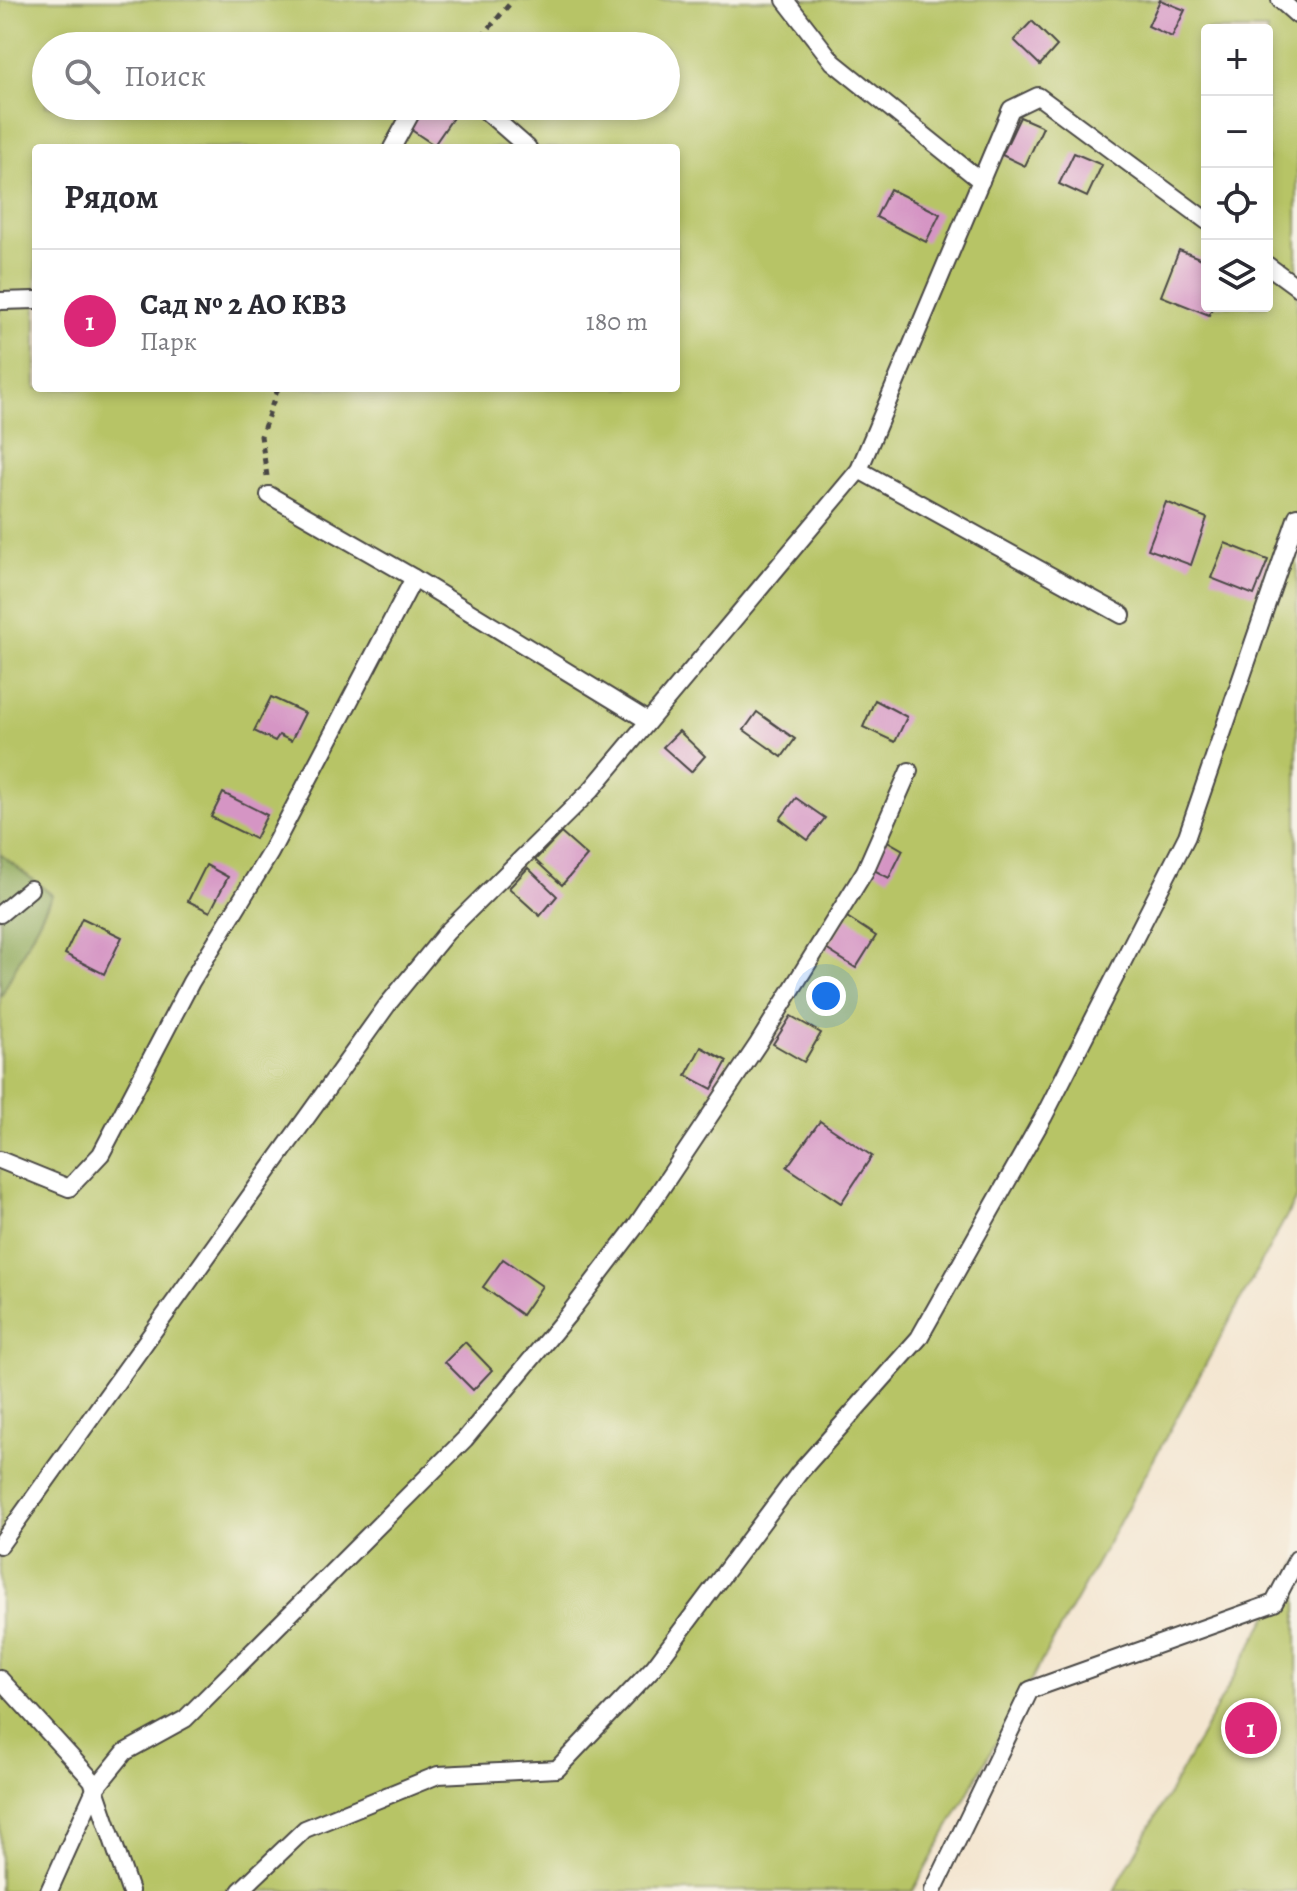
<!DOCTYPE html>
<html lang="ru">
<head>
<meta charset="utf-8">
<style>
  body { margin:0; font-family:Alegreya,serif; background:#f2f2f3; color:#2b2b33 }
  .controls { position:absolute; right:24px; top:24px; display:grid; overflow:hidden; border-radius:8px; box-shadow:0 4px 12px #0003 }
  .controls button { width:72px; height:72px; display:grid; place-items:center; padding:0; border:0; border-bottom:2px solid #e1e1e2; background:#fff; color:#2b2b33; font:40px sans-serif }
  .you { position:absolute; left:826px; top:996px; width:28px; height:28px; margin:-20px; border:6px solid #fff; border-radius:50%; background:#1a73e8; box-shadow:0 0 0 12px #1a73e833 }
  .badge { display:grid; place-items:center; width:52px; height:52px; border-radius:50%; background:#db2777; color:#fff; font-size:26px; font-weight:700 }
  .pin { position:absolute; translate:-50% -50%; border:4px solid #fff; box-shadow:0 2px 8px #0006 }
  .list { margin:0; padding:0; list-style:none }
  h2 { display:flex; justify-content:space-between; align-items:center; height:104px; margin:0; padding:0 32px; font-size:34px }
  h2 small { font-size:26px; font-weight:400; color:#7c7c81 }
  .list li { display:grid; grid-template-columns:52px 1fr auto; gap:24px; align-items:center; box-sizing:border-box; height:144px; padding:0 32px; border-top:2px solid #e1e1e2 }
  .list b { display:block; font-size:30px; white-space:nowrap }
  .list p { margin:0; font-size:26px; white-space:nowrap; color:#7c7c81 }
  .list em { font-size:26px; font-style:normal; color:#7c7c81 }
  .icon { flex:none; width:44px; height:44px; fill:none; stroke:currentColor; stroke-width:2; stroke-linecap:round; stroke-linejoin:round }
  .map { position:relative; flex:none; width:1297px; height:1891px; overflow:hidden }
  .search { position:absolute; background:#fff; box-shadow:0 4px 12px #0003; left:32px; top:32px; width:648px; height:88px; display:flex; align-items:center; gap:20px; box-sizing:border-box; padding:0 28px; border-radius:44px; color:#7c7c81; font-size:30px }
  .panel { position:absolute; background:#fff; box-shadow:0 4px 12px #0003; left:32px; top:144px; width:648px; height:248px; border-radius:8px }
  .map>svg:first-child { display:block }
  .green { fill:#b7c466; stroke:#717848; stroke-width:2; fill-rule:evenodd }
  .forest { fill:#91aa5b; stroke:#5e6a43; stroke-width:2 }
  .building { fill:#d595c4 }
  .lines { fill:none; stroke-linecap:round; stroke-linejoin:round }
  .lane-casing { stroke:#494744; stroke-width:20 }
  .path { stroke:#494744; stroke-width:5; stroke-dasharray:6 6; stroke-linecap:butt }
  .lane { stroke:#fff; stroke-width:16 }
</style>
</head>
<body>
<div class="map">
<svg width="1297" height="1891" viewBox="0 0 1297 1891">
  <rect width="100%" height="100%" fill="#f7f3e8"/>
  <filter id="ink" filterUnits="userSpaceOnUse"><feTurbulence type="fractalNoise" baseFrequency=".0125" numOctaves="2"/><feDisplacementMap in="SourceGraphic" scale="16" xChannelSelector="R" yChannelSelector="G"/><feConvolveMatrix kernelMatrix="1 2 1 2 8 2 1 2 1" color-interpolation-filters="sRGB"/></filter>
  <filter id="wash" filterUnits="userSpaceOnUse"><feTurbulence type="fractalNoise" baseFrequency=".006" numOctaves="4" result="noise"/><feDisplacementMap in="SourceGraphic" scale="32" xChannelSelector="R" yChannelSelector="G"/><feGaussianBlur stdDeviation="1.8" result="paint"/><feColorMatrix in="noise" values="0 0 0 0 0 0 0 0 0 0 0 0 0 0 0 0 0 1.4 0 .05"/><feComposite in="paint" operator="in"/></filter>
  <g filter="url(#wash)">
    <rect width="100%" height="100%" fill="#f4e6d1"/>
    <g class="green">
      <path d="M0,0h1297v1197l-184,337 -200,357h-913v-893l52,-103 -52,-41zM1207,30h60v276h-60zM46,46h620v60h-620zM36,148h640v240h-640z"/>
      <path d="M1297,1564v327h-183z"/>
    </g>
    <path class="forest" d="M0,854l52,41 -52,103z"/>
    <g id="blocks">
      <g class="building">
        <path d="M1160,0l25,10 -13,27 -24,-11z"/>
        <path d="M1032,21l25,25 -17,19 -26,-25z"/>
        <path d="M422,106h39l-27,39 -27,-18z"/>
        <path d="M1020,117l23,10 -18,39 -23,-11z"/>
        <path d="M1074,153l28,12 -15,32 -28,-13z"/>
        <path d="M890,189l50,25 -14,28 -50,-25z"/>
        <path d="M1179,250l28,11v45h6l-4,9 -48,-19z"/>
        <path d="M1166,502l41,16 -16,47 -43,-16z"/>
        <path d="M1225,543l43,17 -14,35 -43,-17z"/>
        <path d="M271,697l34,16 -14,28 -12,-6 -4,6 -21,-10z"/>
        <path d="M875,700l32,17 -12,25 -32,-15z"/>
        <path d="M757,712l38,27 -13,18 -38,-27z"/>
        <path d="M679,731l26,25 -14,16 -28,-25z"/>
        <path d="M223,793l44,22 -12,24 -44,-22z"/>
        <path d="M796,798l29,20 -17,22 -28,-21z"/>
        <path d="M561,833l26,23 -25,29 -27,-25z"/>
        <path d="M884,839l19,11 -14,28 -19,-10z"/>
        <path d="M206,865l22,12 -18,35 -22,-11z"/>
        <path d="M528,868l29,28 -17,20 -31,-28z"/>
        <path d="M847,917l29,19 -20,32 -30,-19z"/>
        <path d="M82,918l40,19 -18,37 -39,-20z"/>
        <path d="M791,1016l30,17 -17,29 -31,-18z"/>
        <path d="M701,1047l26,14 -15,28 -26,-14z"/>
        <path d="M820,1121l52,35 -31,47 -54,-36z"/>
        <path d="M503,1259l39,27 -20,29 -39,-28z"/>
        <path d="M465,1342l27,28 -19,20 -28,-28z"/>
      </g>
    </g>
  </g>
  <g filter="url(#ink)">
    <use href="#blocks" fill-opacity="0" stroke="#494744" stroke-width="2"/>
    <g class="lines">
      <g class="lane-casing">
        <g id="lane">
          <path d="M785,0l48,62 148,119"/>
          <path d="M1280,0l17,15"/>
          <path d="M480,106l48,42"/>
          <path d="M392,148l23,-42"/>
          <path d="M1267,265l30,22"/>
          <path d="M0,301l36,-1"/>
          <path d="M859,470l263,145"/>
          <path d="M269,495l145,83 234,143"/>
          <path d="M0,914l30,-25"/>
          <path d="M0,1160l69,28 32,-34 90,-172 79,-129 144,-275"/>
          <path d="M0,1545l388,-541 59,-72 144,-142 268,-320 152,-361 27,-13 169,125"/>
          <path d="M0,1679l92,101 38,111"/>
          <path d="M49,1891l46,-102 30,-37 60,-33 280,-280 103,-124 68,-89 122,-182 107,-173 44,-100"/>
          <path d="M240,1891l65,-62 133,-54 119,-6 97,-102 145,-194 120,-135 125,-222 143,-280 110,-320"/>
          <path d="M933,1891l97,-201 244,-87 23,-44"/>
        </g>
      </g>
      <g class="path">
        <path d="M474,46l39,-46"/>
        <path d="M267,476l-6,-40 17,-48"/>
      </g>
      <use href="#lane" class="lane"/>
    </g>
  </g>
</svg>
<div class="controls">
<button>+</button>
<button>−</button>
<button><svg class="icon" aria-label="locate" viewBox="0 0 24 24"><circle cx="12" cy="12" r="6"/><path d="M12 2v4M12 18v4M2 12h4M18 12h4"/></svg></button>
<button><svg class="icon" aria-label="layers" viewBox="0 0 24 24"><path d="M12 4l9 5-9 5-9-5zM3 14l9 5 9-5"/></svg></button>
</div>
<div class="you"></div>
<div class="pin badge" style="left:1251px;top:1728px">1</div>
<div class="search"><svg class="icon" aria-label="search" viewBox="0 0 24 24"><circle cx="10" cy="10" r="6"/><path d="M15 15l6 6"/></svg>Поиск</div>
<section class="panel">
<h2>Рядом<small></small></h2>
<ul class="list">
<li><span class="badge">1</span><div><b>Сад № 2 АО КВЗ</b><p>Парк</p></div><em>180 m</em></li>
</ul>
</section>
</div>
</body>
</html>
